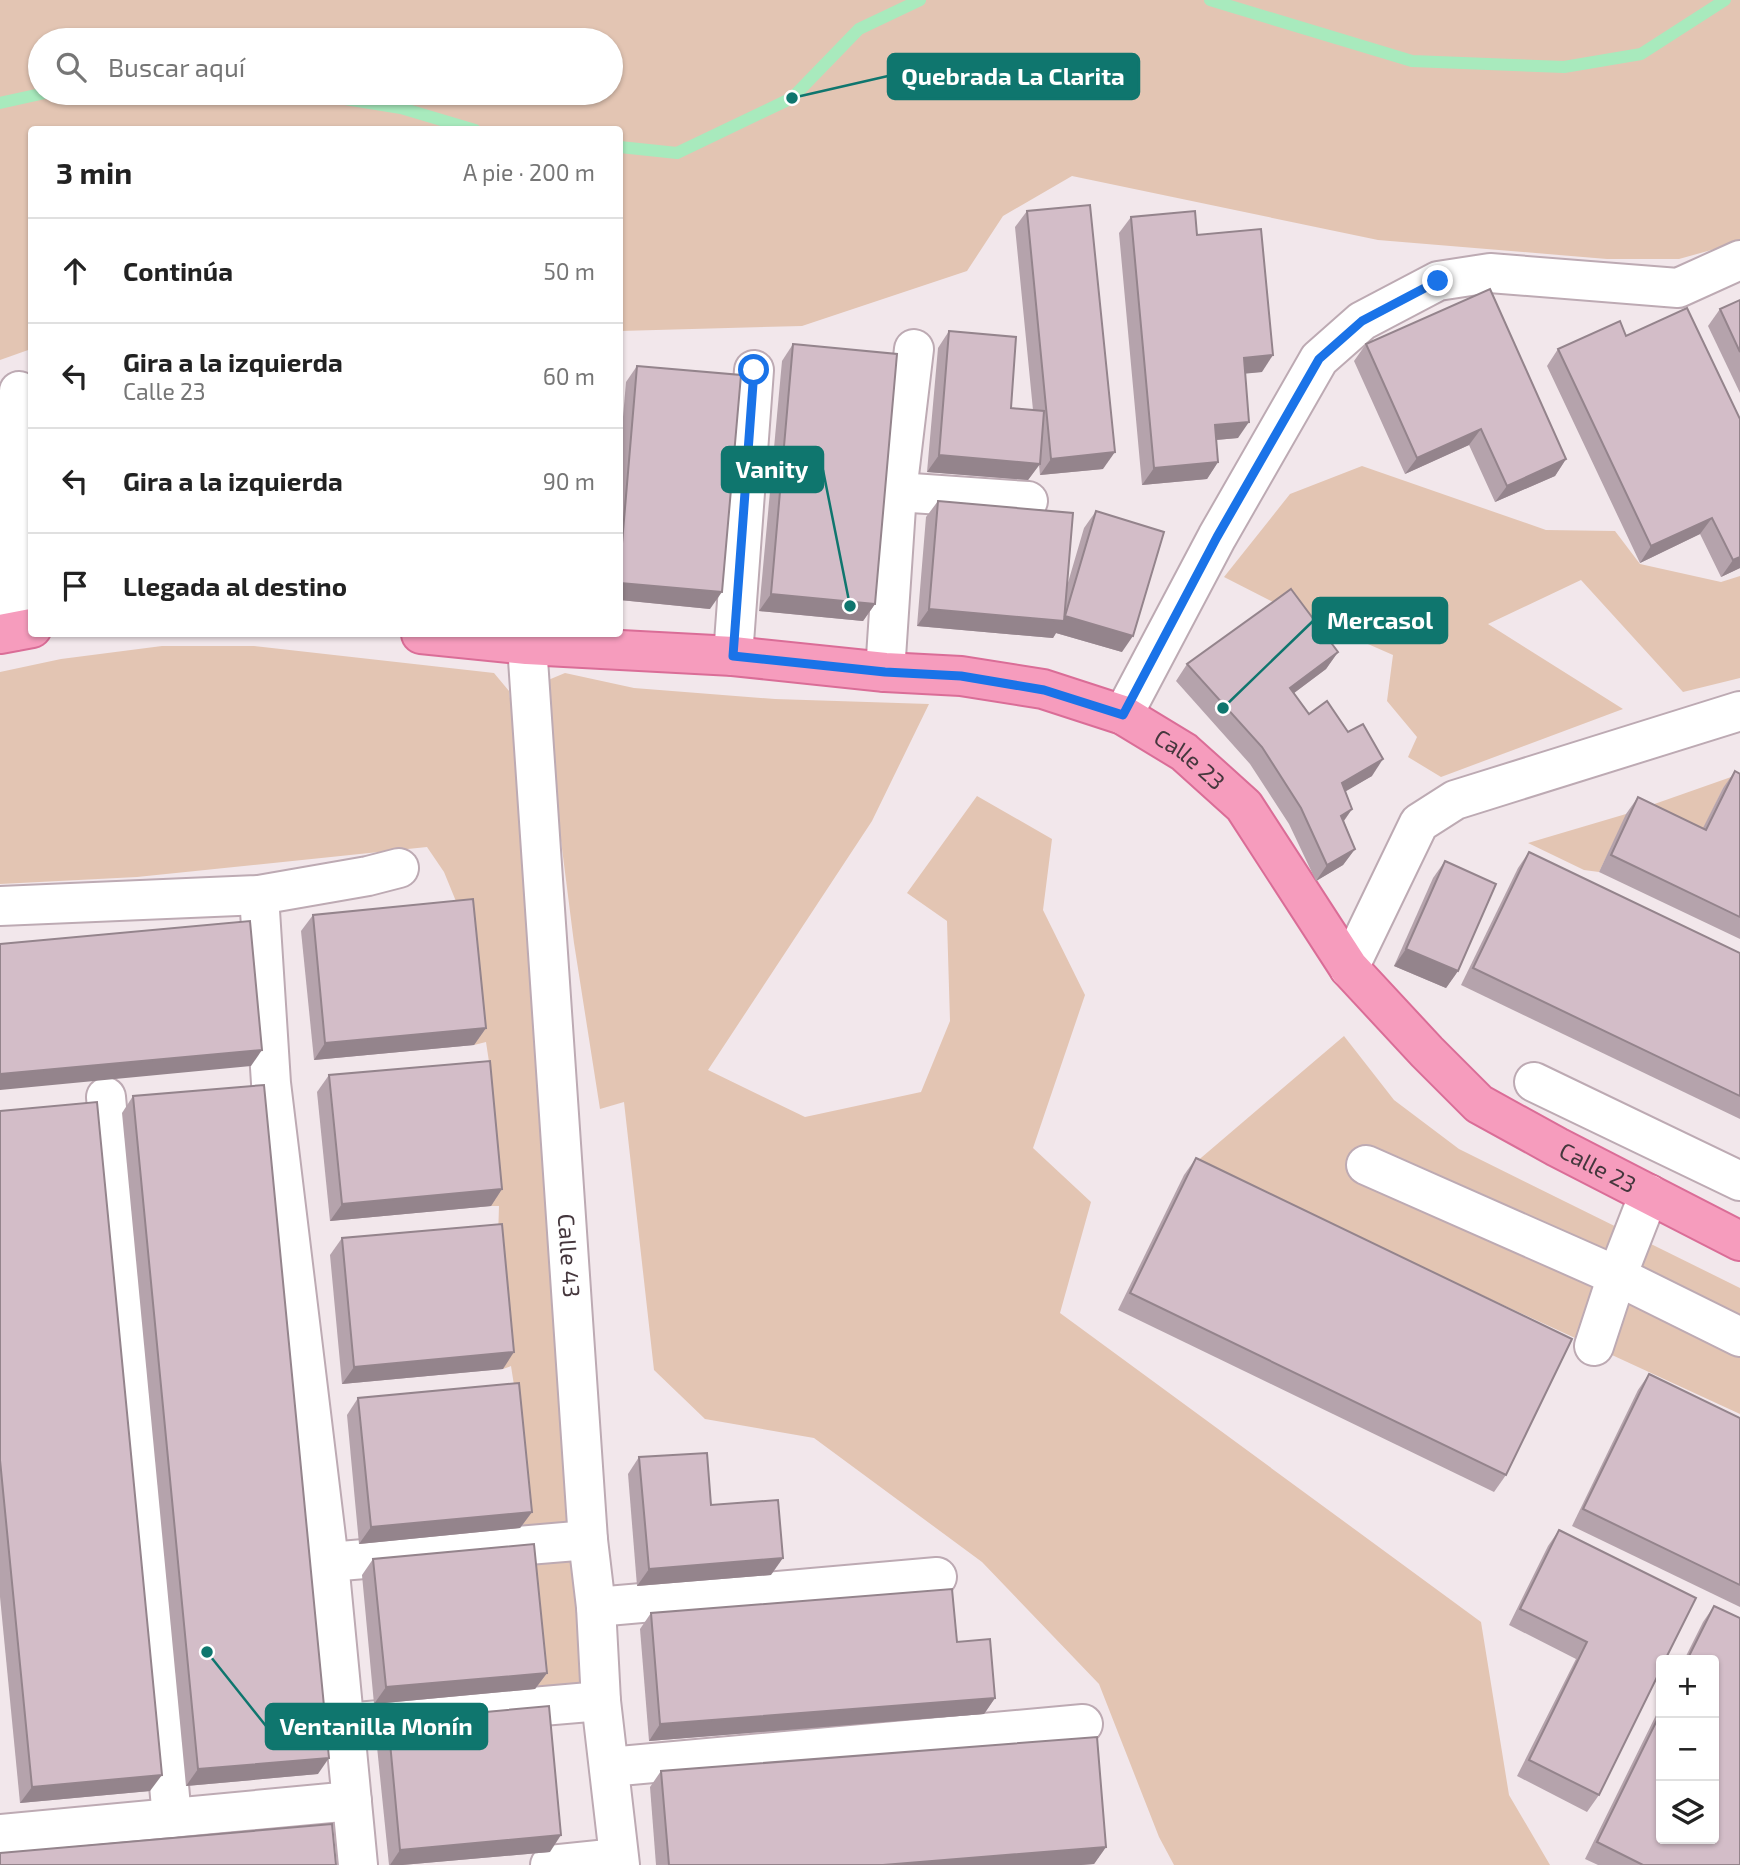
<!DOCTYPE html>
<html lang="es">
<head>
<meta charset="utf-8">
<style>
  body { margin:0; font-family:"Exo 2",sans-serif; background:#f6f6f6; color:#222 }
  .controls { position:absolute; right:21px; bottom:21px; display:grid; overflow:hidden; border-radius:7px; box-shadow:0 2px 5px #0004 }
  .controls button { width:63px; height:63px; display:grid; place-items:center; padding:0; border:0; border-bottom:2px solid #e0e0e0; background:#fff; color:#222; font:35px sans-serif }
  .stop { position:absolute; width:21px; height:21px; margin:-16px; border:5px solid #1a73e8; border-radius:50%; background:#fff }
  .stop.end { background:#1a73e8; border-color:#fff; box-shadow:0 2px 7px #0008 }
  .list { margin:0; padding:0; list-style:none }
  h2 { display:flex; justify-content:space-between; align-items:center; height:91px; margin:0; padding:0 28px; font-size:30px }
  h2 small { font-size:23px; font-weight:400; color:#767676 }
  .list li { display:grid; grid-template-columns:46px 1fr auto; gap:21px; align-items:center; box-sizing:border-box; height:105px; padding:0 28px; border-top:2px solid #e0e0e0 }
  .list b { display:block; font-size:26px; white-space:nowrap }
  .list p { margin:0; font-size:23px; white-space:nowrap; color:#767676 }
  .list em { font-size:23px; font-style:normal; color:#767676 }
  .icon { flex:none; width:38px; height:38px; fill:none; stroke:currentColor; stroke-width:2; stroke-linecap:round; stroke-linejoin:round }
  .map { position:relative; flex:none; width:1740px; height:1865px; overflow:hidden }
  .search { position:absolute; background:#fff; box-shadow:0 2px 5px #0004; left:28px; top:28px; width:595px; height:77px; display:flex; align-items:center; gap:18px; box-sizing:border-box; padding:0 24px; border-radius:38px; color:#767676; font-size:26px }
  .panel { position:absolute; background:#fff; box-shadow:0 2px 5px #0004; left:28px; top:126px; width:595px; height:511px; border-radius:7px }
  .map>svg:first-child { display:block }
  .green { fill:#e3c5b3; fill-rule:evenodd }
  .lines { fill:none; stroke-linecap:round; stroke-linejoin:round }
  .stream { stroke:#a8eabd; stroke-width:12 }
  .minor-casing { stroke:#bdaab3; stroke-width:42 }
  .major-casing { stroke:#da6d97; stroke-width:42 }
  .minor { stroke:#fff; stroke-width:38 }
  .major { stroke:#f69cbd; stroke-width:38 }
  .wall { fill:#b5a3ac }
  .shaded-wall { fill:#94848c }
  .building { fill:#d3bdc8; stroke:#94848c; stroke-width:2 }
  .route { stroke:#1a73e8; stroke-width:9 }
  .labels { text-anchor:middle; stroke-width:5; stroke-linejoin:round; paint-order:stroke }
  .street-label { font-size:23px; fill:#45373d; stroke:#fff }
  .leader { fill:none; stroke:#0f766e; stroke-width:2.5 }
  .callout-dot { fill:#0f766e; stroke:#fff; stroke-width:2.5 }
  .callout { fill:#0f766e; stroke:#0f766e; stroke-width:2.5 }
  .callout-label { font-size:24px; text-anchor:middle; font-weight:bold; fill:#fff }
</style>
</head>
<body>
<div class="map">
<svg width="1740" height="1865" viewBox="0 0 1740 1865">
  <rect width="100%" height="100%" fill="#f2e7eb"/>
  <g class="green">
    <path d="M0,0h1740v242l-61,17h-72l-229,-19 -306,-64 -69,40 -36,55 -165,55 -182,5v-201h-588l-1,219 -31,11zM40,40h571v53h-571z"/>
    <path d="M1362,466l184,64 69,1 25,33 81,18 19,-6v102l-57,14 -102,-112 -93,44 135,85 -182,68 -33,-20 9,-20 -30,-36 6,-46 -114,-50 -55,-28 66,-83z"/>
    <path d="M162,646h92l240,27 15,18 8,61 55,775 -52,1 -4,-130 -5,-32 -8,3 -13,-129 8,-2 1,-32h-8l-13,-129 13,-2 -5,-33 -12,3 -12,-129 -18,-44 -17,-25 -290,30 -137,7v-212l61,-13z"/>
    <path d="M565,673l69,15 141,11 154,5 -57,117 -164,249 97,47 116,-25 29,-71 -3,-100 -40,-28 70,-97 75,43 -9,71 42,85 -52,153 58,54 -31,111 421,309 28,173 41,70h-376l-15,-28 -60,-153 -117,-122 -168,-124 -109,-19 -51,-49 -30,-268 -24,7 -26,-166 -33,-260z"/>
    <path d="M1734,776l-11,12 -28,58 -68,-32 -28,58 -15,-2 -56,-27 98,-29z"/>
    <path d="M1344,1036l50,64 65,49 281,139v126l-545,-251z"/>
    <path d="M570,1555l6,6 9,117 -4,10 -46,1 -13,-128z"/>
  </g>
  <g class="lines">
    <g class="stream">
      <path d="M1210,0l202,61 152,6 77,-13 84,-54"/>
      <path d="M308,93l93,15 74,22"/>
      <path d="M0,103l45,-10"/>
      <path d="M620,147l57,6 115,-55 67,-69 61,-29"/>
    </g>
    <g class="minor-casing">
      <g id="minor">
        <path d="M897,492l131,9"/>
        <path d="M14,631l5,-240"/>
        <path id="s1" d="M527,645l61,895 8,67 5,94 19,164"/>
        <path d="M733,656l21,-286"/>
        <path d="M885,672l12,-180 17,-143"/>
        <path d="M1123,715l94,-178 102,-178 43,-38 76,-40 52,-8 188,15 62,-28"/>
        <path d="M259,895l12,188 58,479 29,303"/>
        <path d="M0,906l259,-11 109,-19 31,-8"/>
        <path d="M1349,968l70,-145 36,-23 285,-89"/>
        <path d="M1534,1082l206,99"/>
        <path d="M106,1097l66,721"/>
        <path d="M1366,1165l251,111 123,61"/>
        <path d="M1594,1346l23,-70 32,-82"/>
        <path d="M329,1562l259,-22"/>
        <path d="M596,1607l341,-30"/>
        <path d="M345,1723l256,-22"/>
        <path d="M609,1767l474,-43"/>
        <path d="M0,1834l352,-33"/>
        <path d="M550,1865l68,-7"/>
      </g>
    </g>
    <g class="major-casing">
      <g id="major">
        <path d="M0,634l32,-6"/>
        <path id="s2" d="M421,634l106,11 206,11 152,16 76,4 82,13 80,26 61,37 60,54 105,162 78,84 52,52 78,43 183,94"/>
      </g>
    </g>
    <use href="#minor" class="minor"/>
    <use href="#major" class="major"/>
  </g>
  <g class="wall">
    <path d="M1027,211l76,258 -63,6 -1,-10 -11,15 -101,-8 11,-124 11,-17 62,77 22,2 -18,-183z"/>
    <path d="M1131,217l66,18 65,137 -17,1 -7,65 -22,2 2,22 -11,17 -65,6 -23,-252z"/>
    <path d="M1740,300v93l-32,-67 12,-17z"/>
    <path d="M1626,336l114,83v149l-19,9 -21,-43 -60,29 -93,-197 11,-17z"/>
    <path d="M793,344l82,260 -12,17 -104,-10 23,-250z"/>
    <path d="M1366,344l200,115 -11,17 -60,26 -26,-57 -64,29 -51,-113z"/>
    <path d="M637,366l73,243 -90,-9v-148l6,-70z"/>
    <path d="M938,501l129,85 17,-58 12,-17 26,141 -66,-19 -3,5 -136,-12 9,-109z"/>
    <path d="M1338,652l-12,17 -32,24 15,21 63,62 -27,15 7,18 -8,12 11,28 -12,16 -27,16 -27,-57 -39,-60 -74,-83 11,-17z"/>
    <path d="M1735,771l5,3v165l-141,-67 27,-58 12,-17 65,31 20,-40z"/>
    <path d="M1529,852l211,101v166l-279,-134 57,-117z"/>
    <path d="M1445,861l13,110 -12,17 -52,-22 39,-88z"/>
    <path d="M313,915l173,113 -12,17 -160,15 -13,-129z"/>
    <path d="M329,1075l173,114 -11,17 -161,15 -13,-129z"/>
    <path d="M133,1096l185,678 -132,12 -64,-673z"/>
    <path d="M0,1111l150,680 -130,12 -20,-206z"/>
    <path d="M1196,1158l310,317 -12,17 -376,-182 66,-135z"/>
    <path d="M342,1238l161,131 -161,15 -12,-129z"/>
    <path d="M1649,1374l91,44v189l-168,-81 66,-136z"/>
    <path d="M358,1398l174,114 -12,16 -161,16 -12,-129z"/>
    <path d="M639,1457l132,118 -134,11 -9,-112z"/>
    <path d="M1559,1530l137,68 -97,197 -12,17 -70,-36 59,-117 -67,-34 39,-79z"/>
    <path d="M373,1559l174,114 -12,16 -161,15 -12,-129z"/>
    <path d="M1714,1606l26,259h-142l-13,-6 76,-154v134l53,-179h-30l19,-38z"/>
    <path d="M651,1613l306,29 38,56 -11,16 -335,27 -9,-112z"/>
    <path d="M388,1721l162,131 -148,13h-13l-13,-128z"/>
    <path d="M661,1771l445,76 -12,17 -13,1h-425l-6,-78z"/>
  </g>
  <g class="shaded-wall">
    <path d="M1273,355l-11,17 -30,3 12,-17z"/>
    <path d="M1249,422l-11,16 -34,3 11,-16z"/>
    <path d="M1481,429l-12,16 -64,29 12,-16z"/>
    <path d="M1115,452l-12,17 -63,6 11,-16z"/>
    <path d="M939,455l101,9 -12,16 -101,-8z"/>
    <path d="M1566,459l-11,17 -60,26 12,-16z"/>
    <path d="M1218,462l-11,17 -65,6 12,-17z"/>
    <path d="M1712,518l-12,16 -60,29 11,-17z"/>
    <path d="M1740,557v11l-19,9 12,-17z"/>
    <path d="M620,583l102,9 -12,17 -90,-9z"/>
    <path d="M771,594l104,10 -12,17 -104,-10z"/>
    <path d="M929,609l136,7 68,20 -11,16 -66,-19 -3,5 -136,-12z"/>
    <path d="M1338,652l-12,17 -48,36 12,-17z"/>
    <path d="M1383,759l-11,17 -41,24 11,-17z"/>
    <path d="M1352,809l-12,17 1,-10z"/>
    <path d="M1355,849l-12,16 -27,16 11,-16z"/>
    <path d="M1406,949l52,22 -12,17 -52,-22z"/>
    <path d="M486,1028l-12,17 -160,15 11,-17z"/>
    <path d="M262,1050l-11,16 -251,24v-16z"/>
    <path d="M502,1189l-11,17 -161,15 12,-17z"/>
    <path d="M514,1352l-11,17 -161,15 12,-17z"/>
    <path d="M532,1512l-12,16 -161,16 12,-17z"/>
    <path d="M783,1558l-12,17 -134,11 12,-17z"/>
    <path d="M547,1673l-12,16 -161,15 12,-17z"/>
    <path d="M995,1698l-11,16 -335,27 11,-17z"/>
    <path d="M329,1758l-11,16 -132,12 12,-17z"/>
    <path d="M162,1775l-12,16 -130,12 12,-16z"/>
    <path d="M561,1835l-11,17 -148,13h-12l10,-15z"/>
    <path d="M1106,1847l-12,17 -13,1h-198z"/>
  </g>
  <g class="building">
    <path d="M1090,205l25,247 -64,7 -24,-248z"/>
    <path d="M1195,211l2,24 64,-6 12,126 -29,3 5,64 -34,3 3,37 -64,6 -23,-251z"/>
    <path d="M1490,289l76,170 -59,27 -26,-57 -64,29 -51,-114z"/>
    <path d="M1740,300v52l-20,-43z"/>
    <path d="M1687,308l53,111v138l-7,3 -21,-42 -61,28 -93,-197 62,-28 6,15z"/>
    <path d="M949,331l67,6 -5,71 33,3 -4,53 -101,-9z"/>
    <path d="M793,344l104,10 -22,250 -104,-10z"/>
    <path d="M637,366l104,9 -19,217 -102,-9v-16z"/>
    <path d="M938,501l135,12 -9,108 -135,-12z"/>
    <path d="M1096,511l68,21 -31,104 -68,-20z"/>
    <path d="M1291,589l47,63 -48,36 19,26 18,-13 21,31 15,-8 20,35 -41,24 10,26 -11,7 14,33 -28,16 -26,-57 -39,-61 -75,-83z"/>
    <path d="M1735,771l5,3v143l-129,-62 27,-58 68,33z"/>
    <path d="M1529,852l211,101v143l-267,-128z"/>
    <path d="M1445,861l51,23 -38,87 -52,-22z"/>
    <path d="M473,899l13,129 -161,15 -12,-128z"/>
    <path d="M250,921l12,129 -262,24v-130z"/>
    <path d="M490,1061l12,128 -160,15 -13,-129z"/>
    <path d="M264,1085l65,673 -131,11 -65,-673z"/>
    <path d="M97,1102l65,673 -130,12 -32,-327v-349z"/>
    <path d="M1196,1158l376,181 -66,136 -376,-182z"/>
    <path d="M502,1224l12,128 -160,15 -12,-129z"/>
    <path d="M1649,1374l91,44v167l-157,-76z"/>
    <path d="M519,1383l13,129 -161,15 -13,-129z"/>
    <path d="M707,1453l4,52 67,-5 5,58 -134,11 -10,-112z"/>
    <path d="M1559,1530l137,68 -31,62h-4v9l-62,126 -70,-35 58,-118 -67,-33z"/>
    <path d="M534,1544l13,129 -161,14 -13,-128z"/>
    <path d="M952,1589l5,53 33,-3 5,59 -335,26 -9,-111z"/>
    <path d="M1714,1606l26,12v247h-97l-46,-23 64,-130v127h53v-179h-27z"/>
    <path d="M549,1706l12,129 -161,15 -12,-129z"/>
    <path d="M1097,1737l9,110 -223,18h-214l-8,-94z"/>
    <path d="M332,1824l4,41h-336v-12z"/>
  </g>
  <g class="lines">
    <path class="route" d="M754,370l-21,286 152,16 76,4 83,14 79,25 94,-178 102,-178 43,-38 76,-40"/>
  </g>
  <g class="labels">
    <g class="street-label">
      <text dy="8" stroke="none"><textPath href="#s2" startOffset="789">Calle 23</textPath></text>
      <text dy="8" stroke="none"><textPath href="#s2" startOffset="1377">Calle 23</textPath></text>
      <text dy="8" stroke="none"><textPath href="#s1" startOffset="612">Calle 43</textPath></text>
    </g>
  </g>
  <path class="leader" d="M792 98L888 76M850 606L823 470M1223 708L1313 621M207 1652L266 1726"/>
  <g class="callout-dot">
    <circle cx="792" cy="98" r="7"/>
    <circle cx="850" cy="606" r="7"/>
    <circle cx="1223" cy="708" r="7"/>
    <circle cx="207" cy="1652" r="7"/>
  </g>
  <g class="callout">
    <rect x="888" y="54" width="251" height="45" rx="7"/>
    <rect x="722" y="447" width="101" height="45" rx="7"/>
    <rect x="1313" y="598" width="134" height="45" rx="7"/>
    <rect x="266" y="1704" width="221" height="45" rx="7"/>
  </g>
  <g class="callout-label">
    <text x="1013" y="85">Quebrada La Clarita</text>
    <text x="772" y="478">Vanity</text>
    <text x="1380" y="629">Mercasol</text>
    <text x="376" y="1735">Ventanilla Monín</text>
  </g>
</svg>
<div class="controls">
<button>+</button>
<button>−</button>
<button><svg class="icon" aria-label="layers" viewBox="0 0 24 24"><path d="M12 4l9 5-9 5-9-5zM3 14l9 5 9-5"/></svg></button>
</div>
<div class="stop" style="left:754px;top:370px"></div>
<div class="stop end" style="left:1438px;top:281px"></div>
<div class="search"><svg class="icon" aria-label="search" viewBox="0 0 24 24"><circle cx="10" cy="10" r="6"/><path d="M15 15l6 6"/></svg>Buscar aquí</div>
<section class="panel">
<h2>3 min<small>A pie · 200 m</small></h2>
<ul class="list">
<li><svg class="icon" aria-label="ahead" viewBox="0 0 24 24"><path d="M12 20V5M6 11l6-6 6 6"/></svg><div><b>Continúa</b></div><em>50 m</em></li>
<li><svg class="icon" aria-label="left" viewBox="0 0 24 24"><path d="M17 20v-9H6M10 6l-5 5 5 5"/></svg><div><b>Gira a la izquierda</b><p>Calle 23</p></div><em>60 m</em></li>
<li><svg class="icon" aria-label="left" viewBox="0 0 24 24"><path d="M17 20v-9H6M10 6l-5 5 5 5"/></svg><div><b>Gira a la izquierda</b></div><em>90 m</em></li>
<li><svg class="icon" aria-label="arrive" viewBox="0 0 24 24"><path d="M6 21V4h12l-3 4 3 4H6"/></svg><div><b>Llegada al destino</b></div></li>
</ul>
</section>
</div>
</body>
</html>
